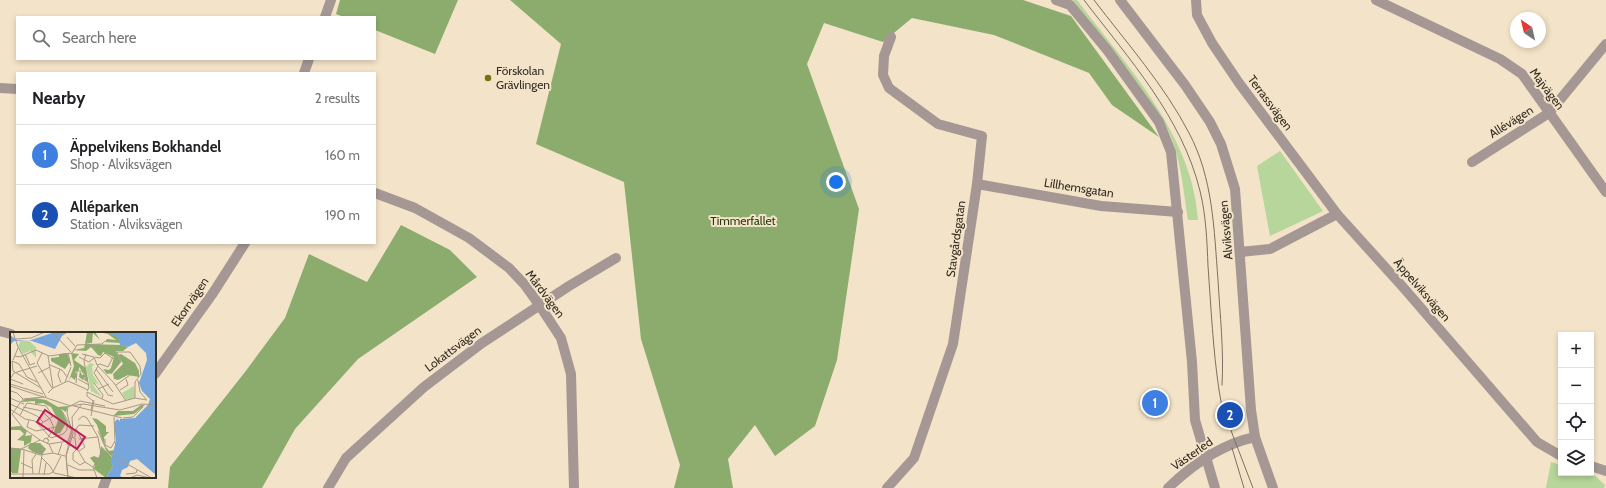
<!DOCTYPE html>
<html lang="en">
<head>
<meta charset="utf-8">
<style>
  body { margin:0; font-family:Cabin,sans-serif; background:#f6f6f6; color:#202124 }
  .controls { position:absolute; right:12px; bottom:12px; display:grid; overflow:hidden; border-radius:0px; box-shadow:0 2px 6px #0003 }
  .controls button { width:36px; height:36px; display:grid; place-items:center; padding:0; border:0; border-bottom:1px solid #e0e0e0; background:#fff; color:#202124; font:20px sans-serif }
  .compass { position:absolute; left:1510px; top:12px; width:36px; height:36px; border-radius:50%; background:#fff; box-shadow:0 2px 6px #0003; rotate:326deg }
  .you { position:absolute; left:836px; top:182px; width:14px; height:14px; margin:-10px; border:3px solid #fff; border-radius:50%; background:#1a73e8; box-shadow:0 0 0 6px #1a73e833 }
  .badge { display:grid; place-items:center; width:26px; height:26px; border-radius:50%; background:#757215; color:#fff; font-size:13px; font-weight:700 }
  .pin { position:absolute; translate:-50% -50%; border:2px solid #fff; box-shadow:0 1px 4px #0006 }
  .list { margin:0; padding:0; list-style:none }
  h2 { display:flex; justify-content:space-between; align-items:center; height:52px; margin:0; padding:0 16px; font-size:17px }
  h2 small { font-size:13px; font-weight:400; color:#757577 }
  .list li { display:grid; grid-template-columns:26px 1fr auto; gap:12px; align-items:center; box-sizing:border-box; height:60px; padding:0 16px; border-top:1px solid #e0e0e0 }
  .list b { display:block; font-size:15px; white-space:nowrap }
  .list p { margin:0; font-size:13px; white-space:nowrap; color:#757577 }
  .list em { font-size:13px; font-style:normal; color:#757577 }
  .icon { flex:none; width:22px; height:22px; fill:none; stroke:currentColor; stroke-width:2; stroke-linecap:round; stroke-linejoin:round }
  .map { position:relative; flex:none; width:1606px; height:488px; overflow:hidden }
  .search { position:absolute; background:#fff; box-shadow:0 2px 6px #0003; left:16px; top:16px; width:360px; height:44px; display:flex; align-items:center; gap:10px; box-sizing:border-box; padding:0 14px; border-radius:0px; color:#757577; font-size:15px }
  .panel { position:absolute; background:#fff; box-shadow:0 2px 6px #0003; left:16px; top:72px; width:360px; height:172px; border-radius:0px }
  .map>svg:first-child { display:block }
  .green { fill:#b6d69b }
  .forest { fill:#8cac6d }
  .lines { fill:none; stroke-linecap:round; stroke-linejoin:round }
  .minor { stroke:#a59794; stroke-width:10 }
  .tram { stroke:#7c7261; stroke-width:1 }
  .poi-dot { fill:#757215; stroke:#f3e3c8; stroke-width:1.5 }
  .labels { text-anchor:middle; stroke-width:4; stroke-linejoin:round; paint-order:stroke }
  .poi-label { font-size:12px; fill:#332d22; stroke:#f3e3c8; text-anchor:start }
  .street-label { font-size:12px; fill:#332d22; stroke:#f3e3c8 }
  .park-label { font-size:12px; fill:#253a0c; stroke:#f3e3c8 }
  .inset-river { fill:none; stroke:#77a6dc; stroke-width:2 }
  .inset-road { fill:none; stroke:#a69a86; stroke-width:1 }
  .view { fill:#c2185b; fill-opacity:0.15; stroke:#c2185b; stroke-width:2 }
  .inset-edge { fill:none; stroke:#332d22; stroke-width:2 }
</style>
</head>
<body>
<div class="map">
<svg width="1606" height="488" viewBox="0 0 1606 488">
  <rect width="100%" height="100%" fill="#f3e3c8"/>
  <g class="green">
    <path d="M1073,0h4c49,65 116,135 121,220h-10c-5,-31 -7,-67 -23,-95z"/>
    <path d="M1280,151l43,60 -53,25 -13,-70z"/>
    <path d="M1551,462l10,3v8l32,1 12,11 -1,3h-58z"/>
  </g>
  <g class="forest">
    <path d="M340,0h118l-23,54 -60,-24v-13h-31l-8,-3z"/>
    <path d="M510,0h513l48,16 88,121 -47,-32 -23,-32 -95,-38 -82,-17 -29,24 -59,-19 -17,41 52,145 -22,151 -22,66 -40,30 -20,-31 -27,34 5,29h-59l6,-23 -39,-126 -17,-157 -88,-38 25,-100z"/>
    <path d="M401,225l49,25 27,27 -119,82 -63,70 -33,59h-94l2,-21 75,-95 40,-54 24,-64 58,28z"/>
  </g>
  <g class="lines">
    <g class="minor">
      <path d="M1056,0l14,5 38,46 51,71 12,30 21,210 3,58 20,68"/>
      <path d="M1120,0l65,85 25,37 11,22 14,45 16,221 4,27 18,51"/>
      <path d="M1196,0l1,15 15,28 27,40 98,131"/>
      <path d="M1376,0l124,59 22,15 84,118"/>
      <path d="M325,17l6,-17"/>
      <path d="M304,73l5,-14"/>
      <path d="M0,88l17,1"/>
      <path d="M1472,162l77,-49 57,-69"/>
      <path d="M977,184l124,22 77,6"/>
      <path d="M375,193l40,15 54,30 40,30 16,17 15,21 21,32 10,36 3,114"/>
      <path d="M1240,252l30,-3 67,-35 65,72 135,156 24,14"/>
      <path d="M0,331l11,3"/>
      <path d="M155,374l58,-81 32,-50"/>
      <path d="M1591,466l15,5"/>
      <path d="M103,488l4,-11"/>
      <path d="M328,488l18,-30 78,-71 58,-44 87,-57 47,-28"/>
      <path d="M887,488l27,-30 39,-114 24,-160 5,-48 -44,-12 -49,-36 -6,-13 1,-19 7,-19"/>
      <path d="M1168,488c24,-23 54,-44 87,-51"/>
    </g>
    <g class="tram">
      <path d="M1084,0c45,59 98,117 116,191 6,24 7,50 8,75 3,41 5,84 11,124l3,17 31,81"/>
      <path d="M1094,0c32,42 71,86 95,133 24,45 25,96 29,147 2,35 6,70 4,105"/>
      <path d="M1232,448l12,40"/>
    </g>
  </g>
  <circle class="poi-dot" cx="488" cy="78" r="4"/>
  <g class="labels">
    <g class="poi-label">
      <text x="496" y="75">Förskolan<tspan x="496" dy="14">Grävlingen</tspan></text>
    </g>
    <g class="street-label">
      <text transform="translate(1547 89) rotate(53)" y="4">Majvägen</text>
      <text transform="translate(1270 103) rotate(53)" y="4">Terrassvägen</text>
      <text transform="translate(1511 122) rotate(-32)" y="4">Allévägen</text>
      <text transform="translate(1079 188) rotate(9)" y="4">Lillhemsgatan</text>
      <text transform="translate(1226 230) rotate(-95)" y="4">Alviksvägen</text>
      <text transform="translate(956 239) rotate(-82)" y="4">Stavgårdsgatan</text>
      <text transform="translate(1422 290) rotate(49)" y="4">Äppelviksvägen</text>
      <text transform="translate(545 294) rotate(53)" y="4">Mårdvägen</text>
      <text transform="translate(190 302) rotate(-56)" y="4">Ekorrvägen</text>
      <text transform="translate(453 349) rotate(-37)" y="4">Lokattsvägen</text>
      <text transform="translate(1192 454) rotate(-35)" y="4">Västerled</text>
    </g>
    <g class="park-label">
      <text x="743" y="225">Timmerfallet</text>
    </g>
  </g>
  <g transform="translate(10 332)">
    <rect width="146" height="146" fill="#f3e3c8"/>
    <path d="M12,9h7l7,6v11l-6,-7 -7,3 -5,-8 2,-4h-3zM80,31l4,1 -2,3 1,8 7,11 -4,-3 -3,2 9,12 -11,-6 -5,-24zM124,54l1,12 -9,2 -4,-7z" fill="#b6d69b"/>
    <path d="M77,0h8l5,8 -7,-7 -1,10 -7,1zM89,0h8l9,3 5,4 -1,4 -15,-1 2,-3 9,1 -8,-6zM75,12l36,1 7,2 -5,4h-7l5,11 -9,11 -5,1 -4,-5 6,1 2,-2 3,-11 -11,-5 -2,4 -3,-1 -7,-8 -5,4 -13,-1 11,-2zM57,21l4,11 -2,-1 -4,6 -14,-8v-3l8,-1v-3zM61,21l8,1 -5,6 12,8 2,14 -4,-2 2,-4 -3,4 -4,-3 1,-6 2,4h3l-6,-8v3l-4,2 2,2 -2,6 -4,-3 -2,3 5,-14zM111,22l14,9 4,8v6l-11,-2 -10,5 -4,-1 -1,-5 10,-10 -5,-9zM25,66l11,2 12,7 10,-1 -2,6 -5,-3 10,21 -6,-5 -5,8 -7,2 5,-15 -7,-13 -8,-4 -8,1v-3l-14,1 4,-3zM131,73h4l-11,9 -21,2 5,-5h15zM82,86l5,1 9,7v6h3l-5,5 1,9 4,5 6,-1 -3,6 -6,-6 -9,-25zM11,94l6,5 -2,5 7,-1 -1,7 -7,4v-5l-7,-1 7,-6 -4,-4h-10v-3zM20,111h10l6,6 -4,6 -9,-3 -5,-4zM91,114l11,11 1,9 -7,12 -12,-9 1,-5 -5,-6 4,-2 5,2zM0,116l11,1 2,1h-2l-3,23h-6l-2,-3z" fill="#8cac6d"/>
    <path d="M45,0h13l-6,4 -7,13 -26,-9 -15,1 -4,4v-10l7,5h14zM97,0h49v143l-19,-16 -7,2 -2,6 -6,3 -2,6 4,2h-18l7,-12 -2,-6 5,-19 -2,-18 3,-4 3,2v-2l15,-1 13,-13 2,-6 -8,-8 -3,-8 8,-23 -1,-7 -10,-10 -8,4 -8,-2 -2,-8z" fill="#77a6dc"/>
    <path class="inset-river" d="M144,72l2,-27M101,146l16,-23 -11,-12 21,-1 17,-35"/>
    <path class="inset-road" d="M3,0l5,15 28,50M42,0l19,20M57,5l8,9M6,7l15,-1 14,-6M32,21l-5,10 15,25M58,21l3,13M15,22l5,11 5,-2M72,22l12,3 3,8 17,18 12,18M76,22l-2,7 5,27 -2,3M5,24l5,1 16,-7 13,6 23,-3 5,-8 25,-1 3,-3M38,24l5,32M69,25l10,5 5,-4M85,25l5,1 5,-5 10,7M3,28l5,-12M40,33l12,5 5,7M87,33l3,-1 8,3 5,-10M88,34l-4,7 14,22 5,1M50,37l-2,6 3,8M86,37l17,23M28,41l12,-6M101,42l10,-13 -4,-9h13l10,14 1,8 -6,8v16M0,47l4,-6 23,-7M0,47l13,5M68,47l11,6M128,48l2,12 6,7M27,50l-10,-5 -8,-13 -7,-3 1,10 28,17M55,50l6,-15M66,51l1,-12h5l2,4M84,51l9,12 -1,4M0,52l33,10M106,53l14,-10M0,54l61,20 12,-2 37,6 22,-6 14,1M88,57l11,-5M110,58l8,-5 -2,-6M1,59l6,2 6,6M77,60l26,12 22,-6 12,2M77,60v4l6,5 -2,9M38,61l5,-5 15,-7 20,9M0,66l14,6M0,72l27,12 6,6M64,74l48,12M13,75l19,4 8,8 4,9 -7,11M0,77l15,10 10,2 16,17 12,-4 4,-4v-4M52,79l10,17 -5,17M2,82l11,-15 21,-2M2,82l11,14 17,12M10,83l7,-12 19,3 7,10M81,84l3,-16M113,86l10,-1 10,-10M19,88l-2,7 9,4 20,-4M68,88l5,-4 4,2 11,19 3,17 -8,13M29,93l16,-10M66,96l9,19 -6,4M88,99l10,22 42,24M62,105l3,1 1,9 9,15 8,5 4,11M65,105v-7l4,-5 15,1M69,107l19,-2M95,107v6l6,3 4,-7 -1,-24M33,109l2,-3 4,2 -2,4M39,112l4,9 12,3M0,116l11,1 19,-9 9,4 19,-3M12,117l18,6 13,-2M67,117l-4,4v7l7,5 5,-3M32,119l-1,-2 -4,2 -1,-2h10M48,123l4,-12M31,125l9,9M11,131l11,5M58,133l11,5h15M40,134l4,7 23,5M0,142h39l4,-2 8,-16M23,142l-1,-14 4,-6M29,142l3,-19M116,142l10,-1 1,-3M34,143l2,-12M13,146l1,-28M58,146l-2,-22 7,-22 -1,-17 10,-13M58,146l-2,-23 6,-23 -5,-19 1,-6 12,-6 25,5M120,146l7,-3 13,3"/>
    <path class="view" d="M35,78l40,27 -8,12 -40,-27z"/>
    <rect width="146" height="146" class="inset-edge"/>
  </g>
</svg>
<div class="controls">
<button>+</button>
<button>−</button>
<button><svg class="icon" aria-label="locate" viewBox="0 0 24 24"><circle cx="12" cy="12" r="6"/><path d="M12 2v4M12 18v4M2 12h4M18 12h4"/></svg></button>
<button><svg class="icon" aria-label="layers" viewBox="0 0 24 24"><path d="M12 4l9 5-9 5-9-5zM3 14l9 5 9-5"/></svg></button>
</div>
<svg class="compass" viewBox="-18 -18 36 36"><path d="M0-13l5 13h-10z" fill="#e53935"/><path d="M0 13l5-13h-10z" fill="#757577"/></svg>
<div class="you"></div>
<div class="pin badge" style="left:1155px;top:403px;background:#3f7fe0">1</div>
<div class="pin badge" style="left:1230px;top:415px;background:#1a4fb4">2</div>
<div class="search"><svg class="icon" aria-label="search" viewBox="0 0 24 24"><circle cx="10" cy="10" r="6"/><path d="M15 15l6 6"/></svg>Search here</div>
<section class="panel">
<h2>Nearby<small>2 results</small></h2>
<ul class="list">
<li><span class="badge" style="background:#3f7fe0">1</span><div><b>Äppelvikens Bokhandel</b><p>Shop · Alviksvägen</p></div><em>160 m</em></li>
<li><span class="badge" style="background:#1a4fb4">2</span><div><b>Alléparken</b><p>Station · Alviksvägen</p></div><em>190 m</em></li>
</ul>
</section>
</div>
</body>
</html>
